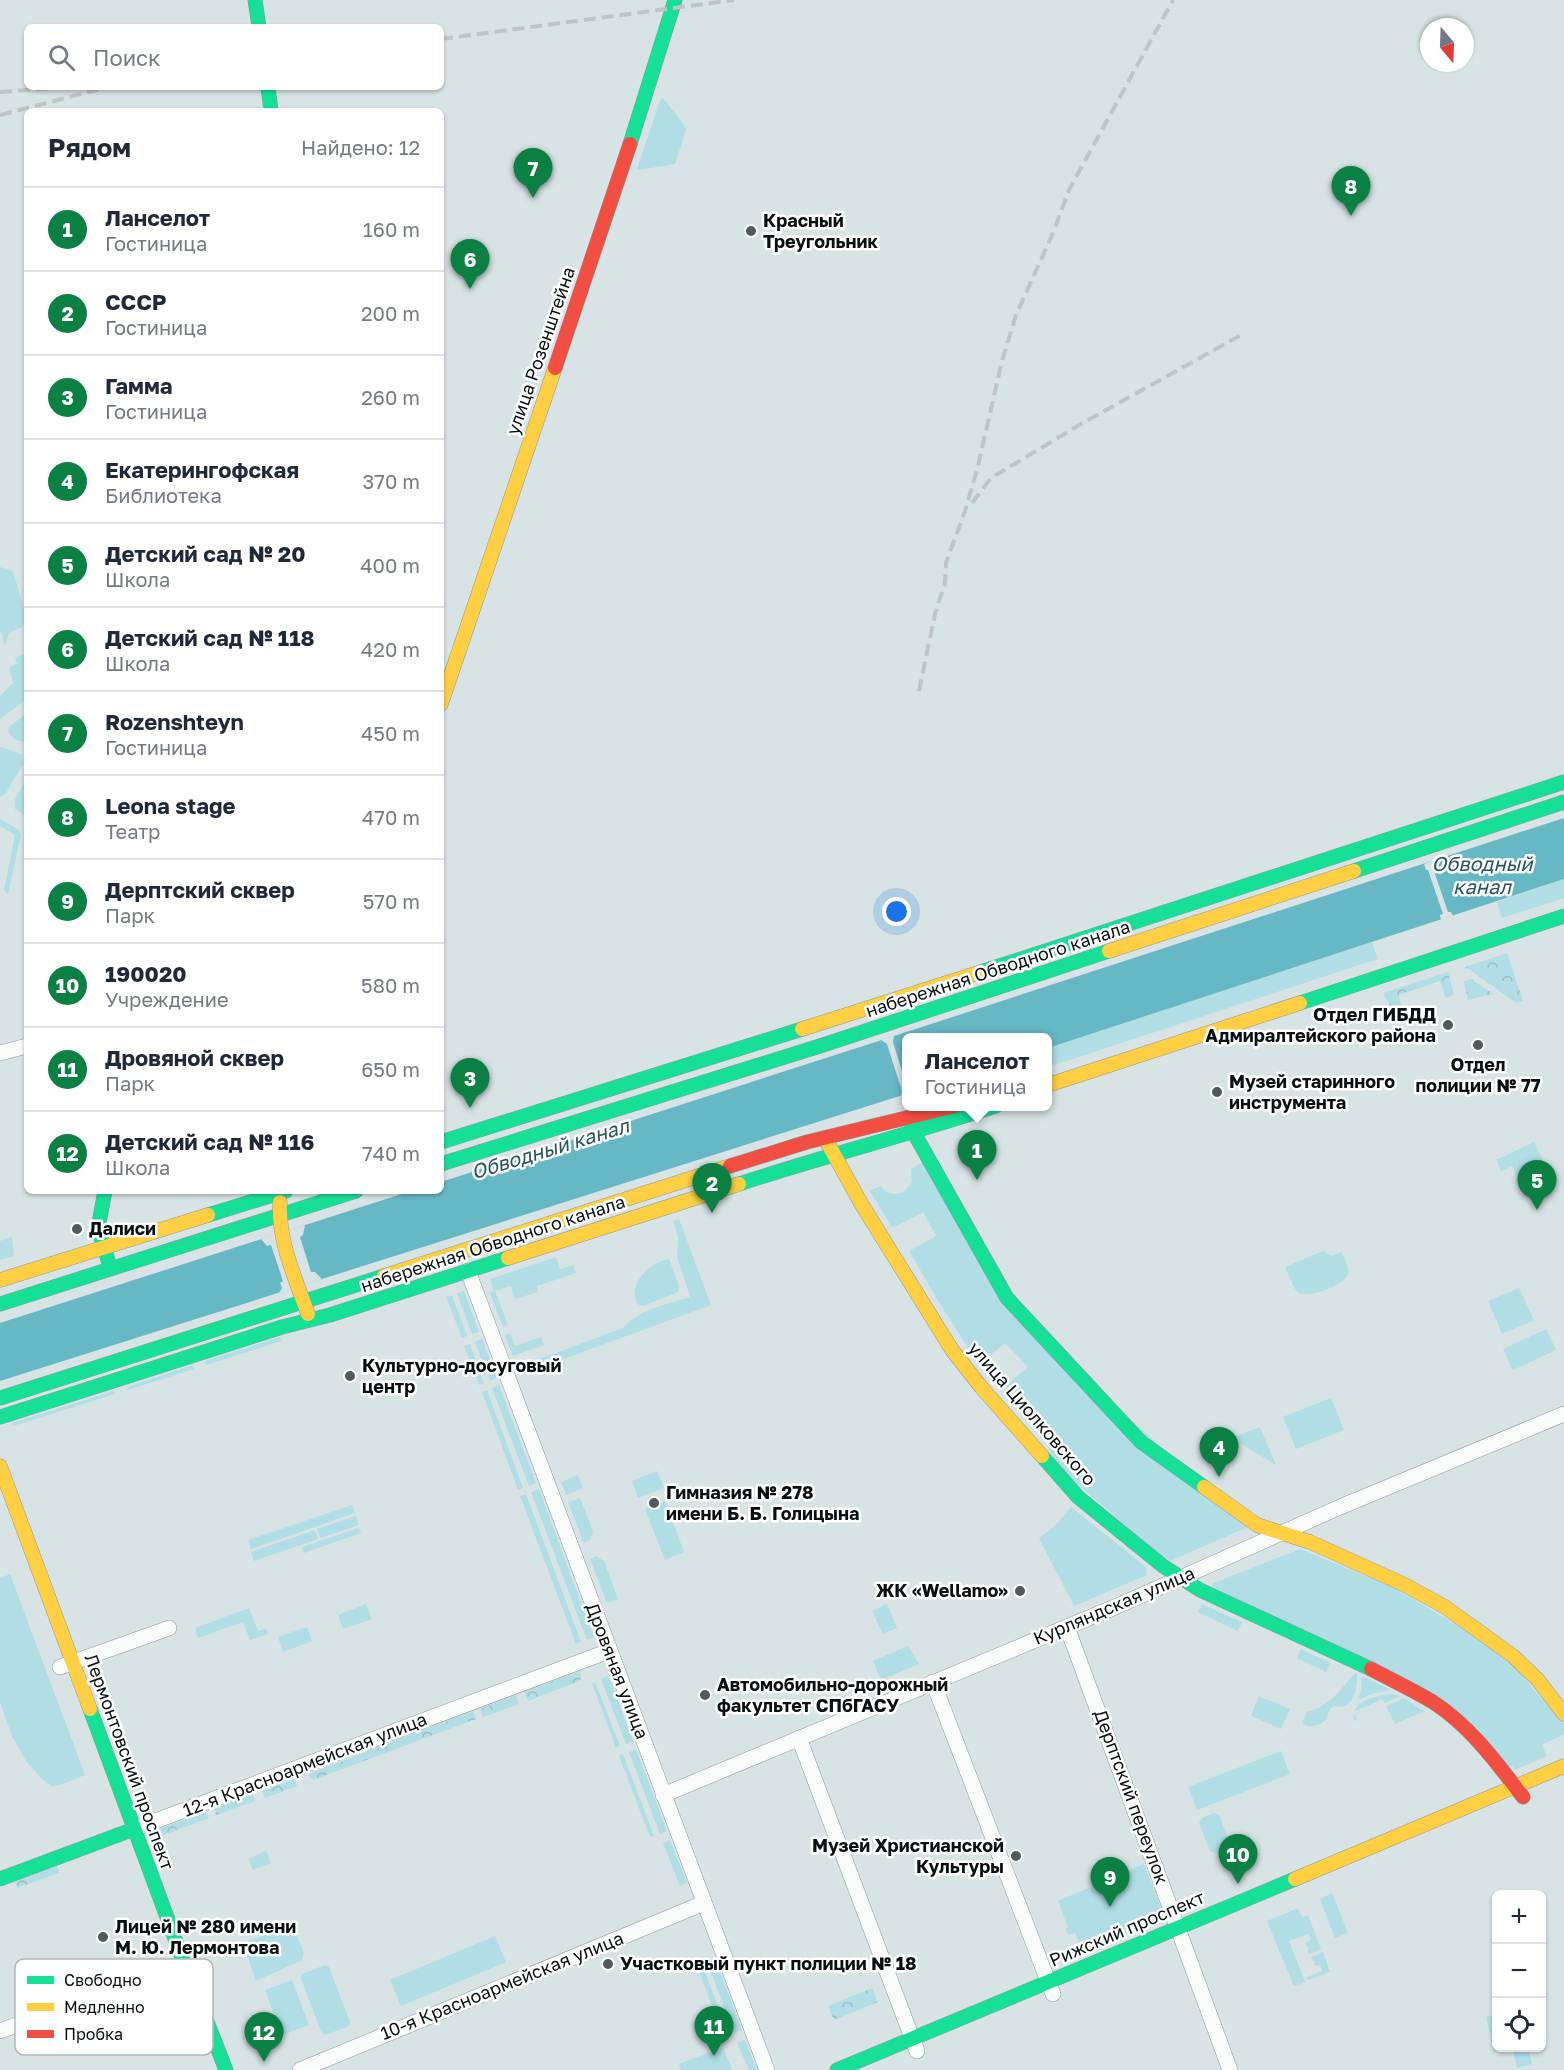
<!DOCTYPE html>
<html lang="ru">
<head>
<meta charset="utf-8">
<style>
  body { margin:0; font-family:"Golos Text",sans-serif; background:#f6f6f7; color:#1f2937 }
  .controls { position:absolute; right:18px; bottom:18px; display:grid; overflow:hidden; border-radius:9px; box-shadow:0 2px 4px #0004 }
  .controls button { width:54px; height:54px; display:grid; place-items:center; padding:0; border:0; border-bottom:2px solid #e0e1e3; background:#fff; color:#1f2937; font:30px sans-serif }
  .compass { position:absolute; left:1420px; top:18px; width:54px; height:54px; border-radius:50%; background:#fff; box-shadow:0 2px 4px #0004; rotate:161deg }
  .you { position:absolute; left:897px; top:912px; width:21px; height:21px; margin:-15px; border:4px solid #fff; border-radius:50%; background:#1a73e8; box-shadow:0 0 0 9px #1a73e833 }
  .badge { display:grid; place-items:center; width:39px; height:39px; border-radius:50%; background:#0b8043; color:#fff; font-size:20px; font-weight:700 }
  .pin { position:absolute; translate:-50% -50px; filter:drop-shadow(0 2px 3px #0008) }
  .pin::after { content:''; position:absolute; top:32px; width:21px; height:18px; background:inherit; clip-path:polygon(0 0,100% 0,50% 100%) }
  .popup { position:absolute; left:902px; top:1033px; width:150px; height:78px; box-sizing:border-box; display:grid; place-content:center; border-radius:9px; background:#fff; filter:drop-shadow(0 2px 4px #0005); font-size:20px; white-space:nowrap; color:#747a83 }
  .popup b { font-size:22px; color:#1f2937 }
  .popup::after { content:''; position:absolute; left:50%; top:100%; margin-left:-12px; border:12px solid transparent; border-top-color:#fff }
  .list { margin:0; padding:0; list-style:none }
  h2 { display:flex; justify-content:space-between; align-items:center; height:78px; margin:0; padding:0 24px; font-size:26px }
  h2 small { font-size:20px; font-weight:400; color:#747a83 }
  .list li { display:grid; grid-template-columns:39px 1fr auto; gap:18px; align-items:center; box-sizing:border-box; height:84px; padding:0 24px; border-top:2px solid #e0e1e3 }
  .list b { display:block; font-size:22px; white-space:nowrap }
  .list p { margin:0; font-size:20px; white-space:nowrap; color:#747a83 }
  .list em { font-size:20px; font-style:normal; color:#747a83 }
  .icon { flex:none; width:33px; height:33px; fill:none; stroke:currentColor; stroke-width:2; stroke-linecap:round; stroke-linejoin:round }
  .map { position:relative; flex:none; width:1564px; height:2070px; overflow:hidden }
  .search { position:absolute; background:#fff; box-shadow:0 2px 4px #0004; left:24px; top:24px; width:420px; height:66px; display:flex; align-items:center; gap:15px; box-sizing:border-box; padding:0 21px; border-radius:9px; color:#747a83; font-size:22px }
  .panel { position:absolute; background:#fff; box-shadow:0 2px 4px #0004; left:24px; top:108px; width:420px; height:1086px; border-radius:9px }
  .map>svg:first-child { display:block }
  .green { fill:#b1dee5 }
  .forest { fill:url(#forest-crowns) }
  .water { fill:#66b8c5 }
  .pier { fill:#d7e3e5 }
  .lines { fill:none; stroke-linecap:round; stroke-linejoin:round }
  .street-casing { stroke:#90999b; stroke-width:16 }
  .fast-casing { stroke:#90999b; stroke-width:15 }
  .slow-casing { stroke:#90999b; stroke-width:15 }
  .jam-casing { stroke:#90999b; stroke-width:15 }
  .street { stroke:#f9fbfb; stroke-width:15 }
  .fast { stroke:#16e098; stroke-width:14 }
  .slow { stroke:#ffcf43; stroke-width:14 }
  .jam { stroke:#f24e42; stroke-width:14 }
  .rail { stroke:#c0c4c4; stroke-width:4; stroke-dasharray:12 6; stroke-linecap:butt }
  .poi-dot { fill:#50595b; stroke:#fff; stroke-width:2 }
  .labels { text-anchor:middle; stroke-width:5; stroke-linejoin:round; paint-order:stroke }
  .poi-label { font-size:18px; font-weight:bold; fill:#070f10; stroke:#fff; text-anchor:start }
  .street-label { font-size:18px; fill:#070f10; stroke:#fff }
  .water-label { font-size:20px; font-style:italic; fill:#26555d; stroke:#fff }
  .key { fill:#fff; stroke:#b5b7b7; stroke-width:1.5 }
  .key-label { font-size:16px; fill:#070f10 }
</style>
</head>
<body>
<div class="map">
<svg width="1564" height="2070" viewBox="0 0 1564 2070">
  <defs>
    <pattern id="forest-crowns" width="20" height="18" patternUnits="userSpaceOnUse" patternTransform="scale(1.5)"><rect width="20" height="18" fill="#b1dee5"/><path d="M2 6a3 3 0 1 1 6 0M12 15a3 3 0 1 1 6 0" fill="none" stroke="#97bdc3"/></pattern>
  </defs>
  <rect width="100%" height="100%" fill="#d7e3e5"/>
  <g class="green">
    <path d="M661,98l3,1 21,27 1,4 -11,34 -36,6 -2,-1z"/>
    <path d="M0,567l12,4 2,3 12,43 -4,10 -13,6 -4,13 -5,-17z"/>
    <path d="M27,654v45l-27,20v-23l13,-13 -4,-16 8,-3 -2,-7z"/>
    <path d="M27,713v29l-12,-2 -7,-9 1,-4z"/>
    <path d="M0,747l19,6 3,2 1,9 -17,29 -6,4z"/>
    <path d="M27,777v40l-12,-8v-10z"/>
    <path d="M0,819l19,11 2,5 -13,59 -4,-4 11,-55 -15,-9z"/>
    <path d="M1564,879v19l-62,20 -5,-16z"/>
    <path d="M1372,942l6,17 -330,108v-19z"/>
    <path d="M1534,1142l15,30 -28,13 -9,-19 -11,5 -5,-11z"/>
    <path d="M924,1161l80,142 244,224 -78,34 -24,-18 -87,-75 -14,-28 -39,-51 1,-4 21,-18 -23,-24c-10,8 -19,19 -32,12l-33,-51 -31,-53 27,-15 -13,-24 -29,15 -3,-1 -21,-35 11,-5c5,8 14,10 23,6l8,-10 -1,-13z"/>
    <path d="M679,1219l32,86 -191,70 -4,-12 5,-2 2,4 100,-37c16,-19 45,-24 67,-31l-13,-41 1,-19 -5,-16z"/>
    <path d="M12,1237l2,19 -14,4v-19z"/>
    <path d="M1323,1251l8,5 10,-4c3,6 9,16 7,22 -3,11 -41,26 -50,18 -6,-5 -9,-18 -13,-25z"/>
    <path d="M556,1257l4,12 13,-4 3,8 -39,13 1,6 -23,7 -4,-13 -16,5 13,34 -5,2 -13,-34 4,-2 -4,-12z"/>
    <path d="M669,1259l10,26 -1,7 -35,14 -4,-1c-15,-19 12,-44 30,-46z"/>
    <path d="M1519,1288l15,32 -32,14 -14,-33z"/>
    <path d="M464,1291l15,41 -7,2 -15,-41z"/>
    <path d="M452,1295l15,41 -5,2 -16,-41z"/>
    <path d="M1546,1329l10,21 -43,20 -10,-21z"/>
    <path d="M510,1333l5,13 26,-9 3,8 -31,11 -8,-21z"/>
    <path d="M280,1337l1,4 -75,24 -1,-4z"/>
    <path d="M482,1339l15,39 -7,3 -15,-39z"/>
    <path d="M470,1344l14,39 -5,2 -15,-39z"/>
    <path d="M193,1365l1,4 -66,21 -1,-3z"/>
    <path d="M499,1385l37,98 -7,3 -37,-98z"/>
    <path d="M487,1390l36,98 -5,2 -36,-98z"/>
    <path d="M114,1391l1,3 -102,32 -1,-3z"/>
    <path d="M1331,1398l13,32 -48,19 -13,-32z"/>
    <path d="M1260,1427l16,38 -45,-27z"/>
    <path d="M657,1471l7,17 -26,10 -6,-17z"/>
    <path d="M578,1475l5,13 -17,7 -5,-13z"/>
    <path d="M539,1489l55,149 -7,2 -56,-148z"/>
    <path d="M526,1494l55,148 -5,2 -56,-148z"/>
    <path d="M580,1498l13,33 -3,9 -6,3 -16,-41z"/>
    <path d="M665,1501l19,51 -19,8 -20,-51z"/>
    <path d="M352,1505l3,8 -104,36 -3,-9z"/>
    <path d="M1071,1507l75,60 1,8 -73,31 -35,-68 16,-12z"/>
    <path d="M356,1516l3,9 -39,13 -3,-9z"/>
    <path d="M359,1528l2,5 -57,20 -2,-6z"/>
    <path d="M315,1530l3,9 -64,22 -3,-9z"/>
    <path d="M1300,1549l93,38 107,64 64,72v11l-22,11 5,11 -32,14 -3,-4 -3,1 -25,-28 -273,-153 3,-3z"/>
    <path d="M596,1556l8,5 14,38 -11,4 -17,-44z"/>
    <path d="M10,1574l75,201 -25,10 -9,1 -10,-8 -15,-17 -14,-25 -12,-33v-125z"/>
    <path d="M366,1604l6,15 -29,10 -5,-14z"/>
    <path d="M887,1604l10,24 -14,6 -11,-23z"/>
    <path d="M1202,1604l40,18 -4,9 -40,-19z"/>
    <path d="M249,1608l9,23 8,-3 2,6 -18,6 -7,-18 -45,16 -3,-10z"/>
    <path d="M307,1627l5,14 -29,11 -5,-15z"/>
    <path d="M908,1646l11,18 -38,16 -8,-19z"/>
    <path d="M1301,1649l30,14 -5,9 -29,-14z"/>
    <path d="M1355,1673h2c1,16 -4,38 -23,33l-5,4c-2,13 -10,17 -23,16l-3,-3 3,-11c22,-4 35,-23 49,-39z"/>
    <path d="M609,1676l24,65 -7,3 -25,-65z"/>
    <path d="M1362,1676l29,14 -16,3 -15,6 -2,-1 3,-7z"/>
    <path d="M595,1682l25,64 -4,2 -24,-65z"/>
    <path d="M1392,1694l9,2 -16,7 -3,-4 -28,13 3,8 -3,1c-4,-21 21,-25 38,-27z"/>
    <path d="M1259,1696l31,13 -9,20 -30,-13z"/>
    <path d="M1404,1698l20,13 -29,13 -9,-18z"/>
    <path d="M636,1749l31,82 -7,3 -31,-82z"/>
    <path d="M1281,1751l9,23 -93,36 -9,-23z"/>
    <path d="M623,1754l31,82 -4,1 -31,-81z"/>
    <path d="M1214,1813l5,2 11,29 -2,5 -12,5 -6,-3 -11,-28 3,-5z"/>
    <path d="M670,1840l17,43 -7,3 -17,-43z"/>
    <path d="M266,1851l5,12 -18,7 -5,-11z"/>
    <path d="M1144,1864l21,54 -83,33 -7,-18 -7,2 -3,-6 3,-2 -10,-26z"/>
    <path d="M1332,1893l16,40 -13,5 -15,-39z"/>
    <path d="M1298,1908l4,9 6,-2 13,34 -12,5 -1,-4 1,-1 -4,-6 6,-3 -3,-6 -19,7 16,41 -11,4 -27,-65z"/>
    <path d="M292,1925l12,27 -2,8 -46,21 -13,-38z"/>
    <path d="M495,1936l11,26 -105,44 -11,-26z"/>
    <path d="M1323,1952l7,20 -22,8 -1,-3 15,-6 -2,-6 -6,1 1,-4 -4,-5z"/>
    <path d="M715,1959l27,71 -8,3 -27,-71z"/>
    <path d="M702,1964l27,71 -5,2 -27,-71z"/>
    <path d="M325,1965l4,2 21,55 -3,5 -22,8 -4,-4 -20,-52 1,-5z"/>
    <path d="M292,1980l17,45 -27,10 -17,-45z"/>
    <path d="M153,1983l2,6 -67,24 -2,-5z"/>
    <path d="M76,2011l2,6 -45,17 -2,-6z"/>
    <path d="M1496,2014v34h15l-17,4 -8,-35z"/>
    <path d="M745,2040l12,30h-8l-12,-27z"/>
    <path d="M723,2047l9,23h-51l-2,-6z"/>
    <path d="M1512,2048h16l4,16 -15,4z"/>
  </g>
  <g class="forest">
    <path d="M1507,953l16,48 -7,2 -47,-34 -7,-1z"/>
    <path d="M1448,972l6,23 -8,3 -6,-17 -41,14 4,17 -7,4 -13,-23z"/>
    <path d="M1471,979l21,14v1l-24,6 -4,-18z"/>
    <path d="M580,1671l1,8 -4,3 -49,19 -4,-9z"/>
    <path d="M516,1695l3,9 -36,13 -3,-8z"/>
    <path d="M473,1711l3,8 -163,61 -5,-6z"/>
    <path d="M295,1779l2,7 -32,12 -3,-7z"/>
    <path d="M253,1794l2,7 -39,14 -2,-6z"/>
    <path d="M206,1812l3,6 -48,18 -3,-7z"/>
    <path d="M57,1866l2,7 -42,15 -2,-6z"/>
    <path d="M872,1988l6,14 -44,18 -6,-14z"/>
  </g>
  <path class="water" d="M1564,818v61l-516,169v-10h-142v56l-906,287v-58l411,-132h30v-9l447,-144z"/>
  <g class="pier">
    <path d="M1434,860l3,6 -4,2 15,44h3l2,4 -12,4 -1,-5 3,-1 -15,-44h-2l-2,-6z"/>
    <path d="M894,1036l-1,6 13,42v10l-5,2 1,-5 -15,-47 -6,-4z"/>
    <path d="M305,1225l-2,10 -3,2 11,35h4l7,7 -43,14 3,-5 -2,-5 3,-2 -12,-36 -4,1 -6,-7z"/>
  </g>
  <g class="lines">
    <g class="street-casing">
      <g id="street">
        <path d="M0,1053l27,-7"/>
        <path d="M468,1271l299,799"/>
        <path d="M1067,1627l163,443"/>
        <path d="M60,1667l109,-39"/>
        <path d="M933,1682l120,312"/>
        <path d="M799,1738l118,313"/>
        <path d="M663,1795l452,-188 225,-100 224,-93"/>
        <path d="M134,1829l475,-178"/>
        <path d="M0,2031l184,-68"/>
        <path d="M300,2070l404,-167"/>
      </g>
    </g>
    <g class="fast-casing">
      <g id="fast">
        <path d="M255,0l4,27"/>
        <path d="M268,87l3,24"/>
        <path d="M630,144l45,-144"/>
        <path d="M1354,871l210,-69"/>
        <path d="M981,972l583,-190"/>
        <path d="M1300,1003l264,-87"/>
        <path d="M910,1121l4,12 93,165 134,144 63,45"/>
        <path d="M441,1142l361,-113"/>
        <path d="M441,1164l379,-118 289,-95"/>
        <path d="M739,1184c85,-28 172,-50 257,-78"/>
        <path d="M105,1191l-7,37 10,32"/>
        <path d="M208,1215l78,-24"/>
        <path d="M0,1304l356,-113"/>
        <path d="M0,1398l384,-122"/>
        <path d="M0,1417l282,-90 48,-12 178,-57"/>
        <path d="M1042,1456l36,41 85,69 37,24 171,79"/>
        <path d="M90,1709l94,254 42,107"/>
        <path d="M0,1879l134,-50"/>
        <path d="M837,2070l458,-191"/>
      </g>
    </g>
    <g class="slow-casing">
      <g id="slow">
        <path d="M441,704l114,-336"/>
        <path d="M1109,951l245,-80"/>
        <path d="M802,1029l179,-57"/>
        <path d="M1048,1085l252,-82"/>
        <path d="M827,1142l35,63 90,145 29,37 61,69"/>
        <path d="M280,1202c-2,40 15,75 28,112"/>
        <path d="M508,1258l231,-74"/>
        <path d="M384,1276l346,-110"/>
        <path d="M0,1280l208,-65"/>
        <path d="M0,1466l90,243"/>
        <path d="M1204,1487l53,38 53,17 95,43 40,22 68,49 25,24 26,34"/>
        <path d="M1295,1879l269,-113"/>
      </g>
    </g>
    <g class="jam-casing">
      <g id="jam">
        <path d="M555,368l75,-224"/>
        <path d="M730,1166l77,-24 148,-36"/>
        <path d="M1371,1669c21,11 42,21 62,33 37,24 64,61 90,95"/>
      </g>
    </g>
    <use href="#street" class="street"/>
    <use href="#fast" class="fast"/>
    <use href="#slow" class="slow"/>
    <use href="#jam" class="jam"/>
    <g class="rail">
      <path d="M441,39l293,-39"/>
      <path d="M0,92l68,-5"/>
      <path d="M0,115l108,-28"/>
      <path d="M972,503l19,-25 90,-54 160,-89"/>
      <path d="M919,691l16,-77 10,-31 1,-20 19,-52 12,-41 25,-109 14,-46 37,-82 16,-43 104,-190"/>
    </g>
  </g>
  <g class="poi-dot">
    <circle cx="751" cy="231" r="6"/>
    <circle cx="1448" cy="1025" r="6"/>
    <circle cx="1478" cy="1045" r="6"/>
    <circle cx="1217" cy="1092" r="6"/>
    <circle cx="77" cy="1229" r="6"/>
    <circle cx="350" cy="1376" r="6"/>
    <circle cx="654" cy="1503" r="6"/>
    <circle cx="1020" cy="1591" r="6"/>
    <circle cx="705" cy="1695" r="6"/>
    <circle cx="1016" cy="1856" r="6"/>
    <circle cx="103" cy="1937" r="6"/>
    <circle cx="608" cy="1964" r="6"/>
  </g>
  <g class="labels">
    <g class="poi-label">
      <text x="763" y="227">Красный<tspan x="763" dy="21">Треугольник</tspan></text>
      <text x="1436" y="1021" text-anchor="end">Отдел ГИБДД<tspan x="1436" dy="21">Адмиралтейского района</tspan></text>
      <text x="1478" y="1071" text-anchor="middle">Отдел<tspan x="1478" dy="21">полиции № 77</tspan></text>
      <text x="1229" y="1088">Музей старинного<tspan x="1229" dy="21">инструмента</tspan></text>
      <text x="89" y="1235">Далиси</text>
      <text x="362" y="1372">Культурно-досуговый<tspan x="362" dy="21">центр</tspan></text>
      <text x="666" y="1499">Гимназия № 278<tspan x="666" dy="21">имени Б. Б. Голицына</tspan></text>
      <text x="1008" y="1597" text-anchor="end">ЖК «Wellamo»</text>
      <text x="717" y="1691">Автомобильно-дорожный<tspan x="717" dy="21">факультет СПбГАСУ</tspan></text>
      <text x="1004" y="1852" text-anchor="end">Музей Христианской<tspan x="1004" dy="21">Культуры</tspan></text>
      <text x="115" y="1933">Лицей № 280 имени<tspan x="115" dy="21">М. Ю. Лермонтова</tspan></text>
      <text x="620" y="1970">Участковый пункт полиции № 18</text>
    </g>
    <g class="street-label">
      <text transform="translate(541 351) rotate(-71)" y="6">улица Розенштейна</text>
      <text transform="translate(998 969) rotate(-18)" y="6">набережная Обводного канала</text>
      <text transform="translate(493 1244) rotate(-18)" y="6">набережная Обводного канала</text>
      <text transform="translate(1032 1414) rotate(49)" y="6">улица Циолковского</text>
      <text transform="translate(1114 1606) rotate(-23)" y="6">Курляндская улица</text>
      <text transform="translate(617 1671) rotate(69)" y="6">Дровяная улица</text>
      <text transform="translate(129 1762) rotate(70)" y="6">Лермонтовский проспект</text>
      <text transform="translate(305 1765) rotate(-21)" y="6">12-я Красноармейская улица</text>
      <text transform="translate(1131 1797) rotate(70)" y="6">Дерптский переулок</text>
      <text transform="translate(1127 1929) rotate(-23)" y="6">Рижский проспект</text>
      <text transform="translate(502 1986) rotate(-22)" y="6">10-я Красноармейская улица</text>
    </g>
    <g class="water-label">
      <text x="1482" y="871">Обводный<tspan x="1482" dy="23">канал</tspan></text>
      <text transform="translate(550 1149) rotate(-17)" y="7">Обводный канал</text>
    </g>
  </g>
  <rect x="15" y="1959" width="198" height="96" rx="9" class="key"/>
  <rect x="27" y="1976" width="27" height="8" fill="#16e098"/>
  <rect x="27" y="2003" width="27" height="8" fill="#ffcf43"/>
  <rect x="27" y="2030" width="27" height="8" fill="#f24e42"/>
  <g class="key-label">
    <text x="64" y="1986">Свободно</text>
    <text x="64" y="2013">Медленно</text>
    <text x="64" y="2040">Пробка</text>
  </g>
</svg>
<div class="controls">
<button>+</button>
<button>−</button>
<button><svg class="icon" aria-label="locate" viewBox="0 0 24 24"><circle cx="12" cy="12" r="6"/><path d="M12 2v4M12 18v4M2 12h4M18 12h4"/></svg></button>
</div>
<svg class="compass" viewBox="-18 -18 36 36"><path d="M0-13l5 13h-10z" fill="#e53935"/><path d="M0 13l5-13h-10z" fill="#747a83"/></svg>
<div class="you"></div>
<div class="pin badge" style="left:977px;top:1180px">1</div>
<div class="popup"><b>Ланселот</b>Гостиница</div>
<div class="pin badge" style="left:712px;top:1213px">2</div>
<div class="pin badge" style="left:470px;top:1108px">3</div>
<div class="pin badge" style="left:1219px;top:1477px">4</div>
<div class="pin badge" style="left:1537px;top:1210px">5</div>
<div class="pin badge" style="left:470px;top:289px">6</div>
<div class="pin badge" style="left:533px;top:198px">7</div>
<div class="pin badge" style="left:1351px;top:216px">8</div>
<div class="pin badge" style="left:1110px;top:1907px">9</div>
<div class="pin badge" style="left:1238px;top:1884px">10</div>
<div class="pin badge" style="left:714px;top:2056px">11</div>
<div class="pin badge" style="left:264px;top:2062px">12</div>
<div class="search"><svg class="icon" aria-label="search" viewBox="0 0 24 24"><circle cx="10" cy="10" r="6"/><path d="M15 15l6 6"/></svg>Поиск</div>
<section class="panel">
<h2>Рядом<small>Найдено: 12</small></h2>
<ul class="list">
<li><span class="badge">1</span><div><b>Ланселот</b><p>Гостиница</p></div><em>160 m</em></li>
<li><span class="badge">2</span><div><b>СССР</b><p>Гостиница</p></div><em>200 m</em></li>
<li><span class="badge">3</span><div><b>Гамма</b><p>Гостиница</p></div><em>260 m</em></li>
<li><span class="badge">4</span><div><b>Екатерингофская</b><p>Библиотека</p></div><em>370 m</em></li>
<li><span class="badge">5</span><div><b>Детский сад № 20</b><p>Школа</p></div><em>400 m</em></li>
<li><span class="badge">6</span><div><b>Детский сад № 118</b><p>Школа</p></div><em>420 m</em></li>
<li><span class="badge">7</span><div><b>Rozenshteyn</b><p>Гостиница</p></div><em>450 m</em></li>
<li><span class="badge">8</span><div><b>Leona stage</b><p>Театр</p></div><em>470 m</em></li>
<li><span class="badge">9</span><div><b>Дерптский сквер</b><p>Парк</p></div><em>570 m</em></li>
<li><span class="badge">10</span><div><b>190020</b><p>Учреждение</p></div><em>580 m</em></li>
<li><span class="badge">11</span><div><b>Дровяной сквер</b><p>Парк</p></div><em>650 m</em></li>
<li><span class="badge">12</span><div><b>Детский сад № 116</b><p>Школа</p></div><em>740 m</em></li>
</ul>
</section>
</div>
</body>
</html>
